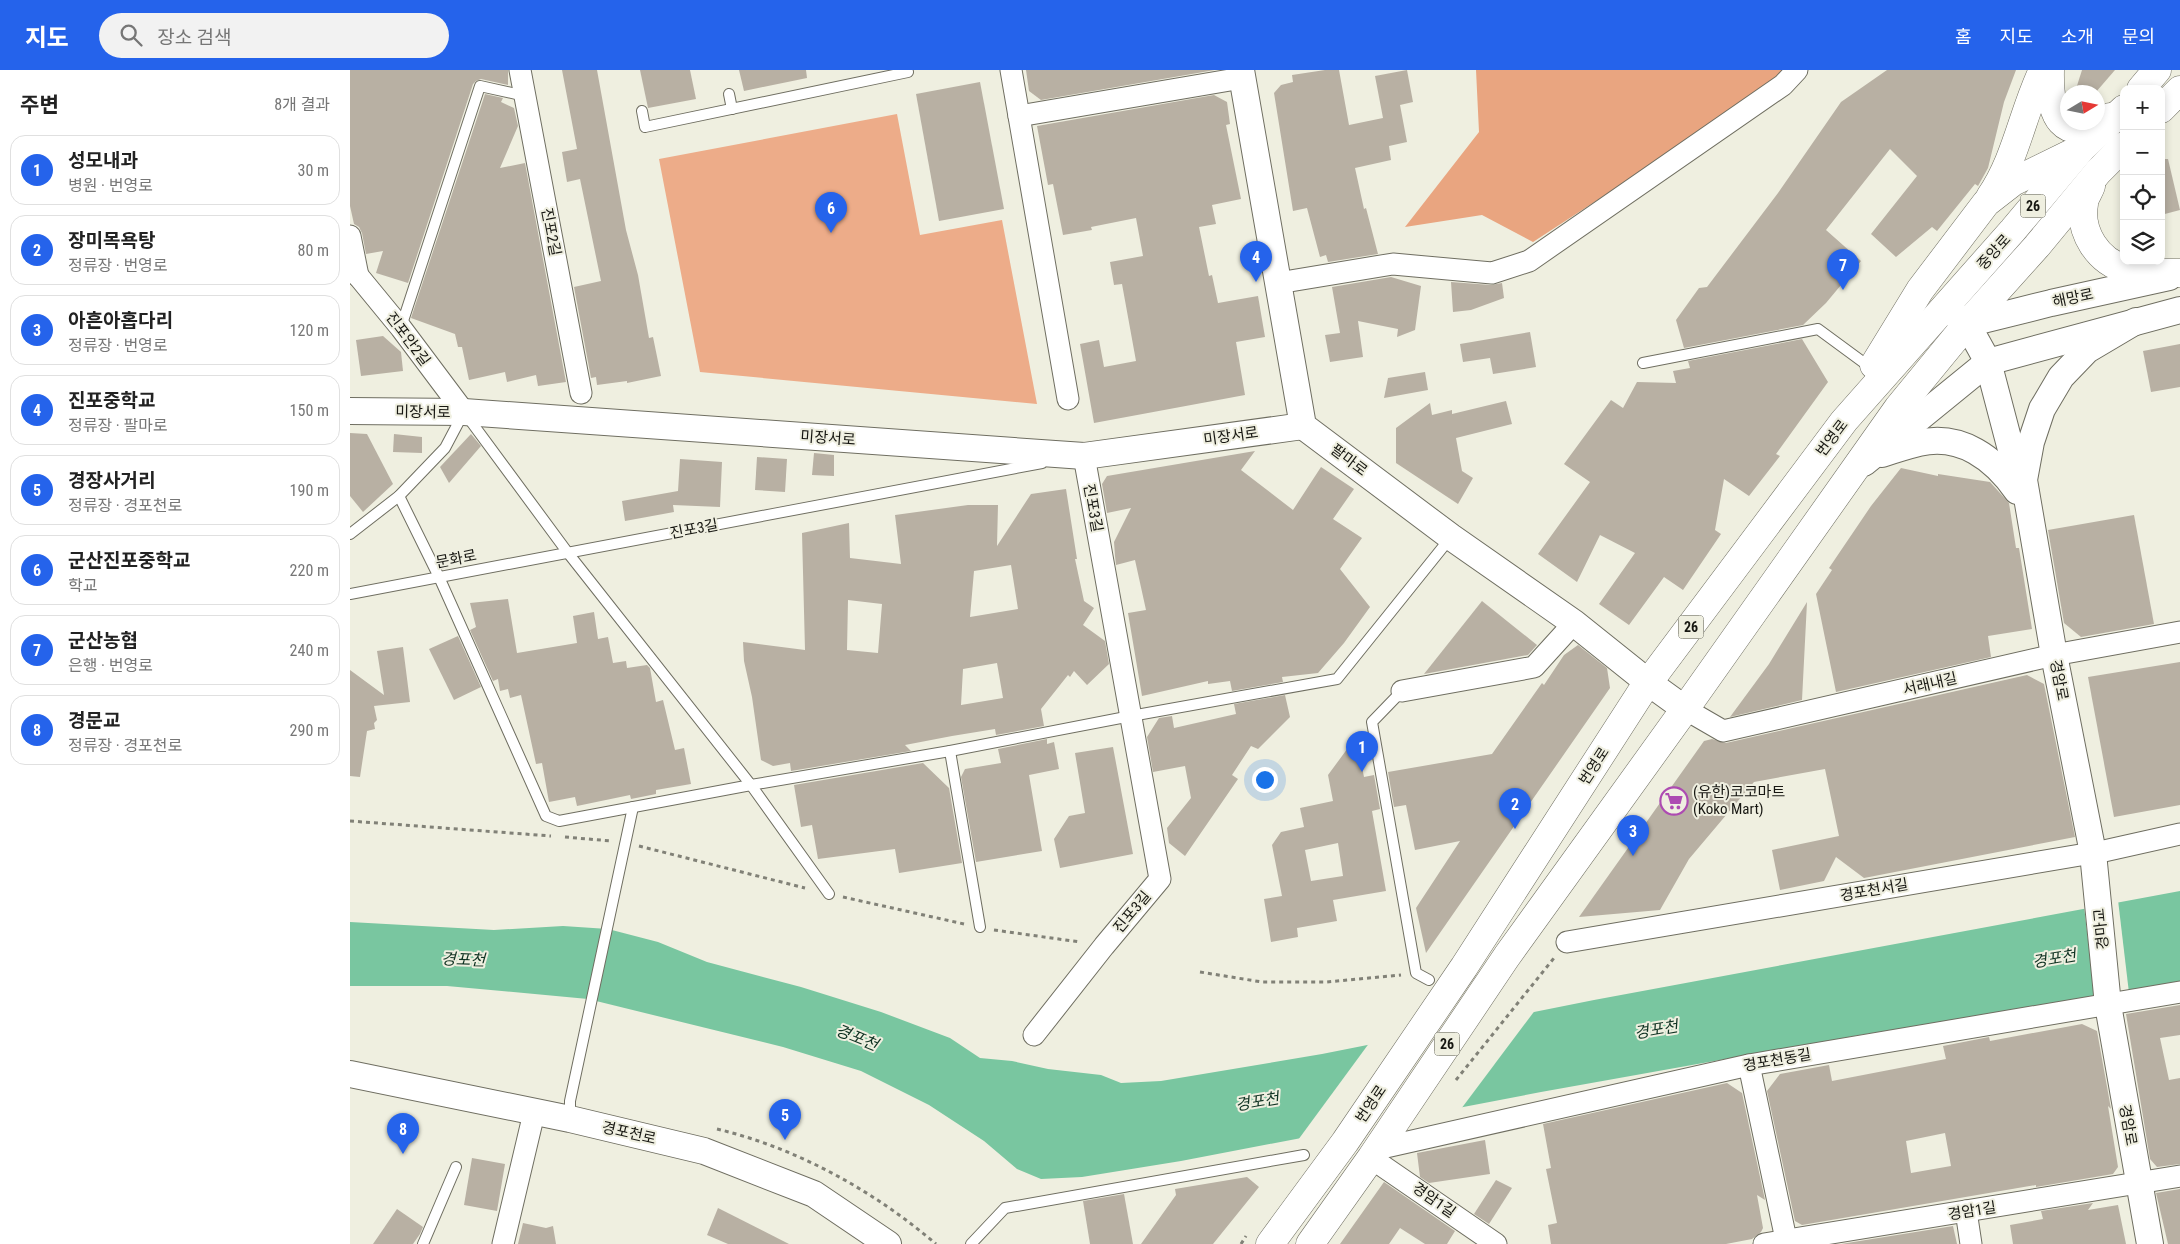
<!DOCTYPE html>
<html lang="ko">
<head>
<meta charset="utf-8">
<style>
  body { margin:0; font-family:"Roboto Condensed","Noto Sans KR",sans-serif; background:#f2f2f2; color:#222 }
  .controls { position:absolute; right:15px; top:15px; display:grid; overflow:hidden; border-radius:10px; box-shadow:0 2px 8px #0003 }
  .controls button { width:45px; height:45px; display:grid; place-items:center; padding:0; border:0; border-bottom:1px solid #e0e0e0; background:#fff; color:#222; font:25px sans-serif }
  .compass { position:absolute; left:1710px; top:15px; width:45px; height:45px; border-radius:50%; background:#fff; box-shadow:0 2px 8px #0003; rotate:80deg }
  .you { position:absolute; left:914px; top:709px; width:18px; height:18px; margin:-12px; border:4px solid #fff; border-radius:50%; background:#1a73e8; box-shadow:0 0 0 8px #1a73e833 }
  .badge { display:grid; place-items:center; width:32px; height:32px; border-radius:50%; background:#2563eb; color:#fff; font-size:16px; font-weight:700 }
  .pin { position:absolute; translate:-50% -41px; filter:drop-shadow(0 1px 2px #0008) }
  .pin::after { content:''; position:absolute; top:26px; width:18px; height:15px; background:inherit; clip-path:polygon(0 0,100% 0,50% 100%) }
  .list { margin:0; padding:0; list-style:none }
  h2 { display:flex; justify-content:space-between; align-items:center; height:65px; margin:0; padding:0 20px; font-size:21px }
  h2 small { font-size:16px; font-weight:400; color:#767676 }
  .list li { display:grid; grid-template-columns:32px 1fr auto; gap:15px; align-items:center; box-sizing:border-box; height:70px; margin:0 10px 10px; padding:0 10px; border:1px solid #e0e0e0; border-radius:15px }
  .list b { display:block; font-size:19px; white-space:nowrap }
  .list p { margin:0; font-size:16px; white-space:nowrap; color:#767676 }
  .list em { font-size:16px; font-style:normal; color:#767676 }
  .icon { flex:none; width:28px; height:28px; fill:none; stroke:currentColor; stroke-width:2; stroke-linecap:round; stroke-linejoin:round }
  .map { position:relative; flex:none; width:1830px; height:1174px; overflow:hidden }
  header { display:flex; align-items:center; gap:30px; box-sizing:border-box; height:70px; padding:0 25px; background:#2563eb; color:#fff }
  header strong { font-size:24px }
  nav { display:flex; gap:28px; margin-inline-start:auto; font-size:18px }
  .search { width:350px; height:45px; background:#f2f2f2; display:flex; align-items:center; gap:12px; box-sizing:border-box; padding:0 18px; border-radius:28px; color:#767676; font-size:19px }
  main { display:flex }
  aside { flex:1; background:#fff }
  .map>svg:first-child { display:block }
  .green { fill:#edac89 }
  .forest { fill:#e9a580 }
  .water { fill:#79c6a0 }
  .pier { fill:#efefe0 }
  .building { fill:#b8b0a3; fill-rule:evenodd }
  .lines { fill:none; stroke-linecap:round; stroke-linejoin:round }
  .service-casing { stroke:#6f6e61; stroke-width:12 }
  .minor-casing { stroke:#6f6e61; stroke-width:23 }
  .tertiary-casing { stroke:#6f6e61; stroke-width:28 }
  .primary-casing { stroke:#6f6e61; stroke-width:29 }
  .path { stroke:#818177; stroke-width:3; stroke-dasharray:4 4; stroke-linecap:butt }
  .service { stroke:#fff; stroke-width:10 }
  .minor { stroke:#fff; stroke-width:21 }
  .tertiary { stroke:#fff; stroke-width:26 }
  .primary { stroke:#fff; stroke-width:28 }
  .labels { text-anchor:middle; stroke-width:4; stroke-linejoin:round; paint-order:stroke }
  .shield { fill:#efefe0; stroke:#585850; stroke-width:1 }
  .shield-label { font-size:14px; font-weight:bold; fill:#171712 }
  .street-label { font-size:15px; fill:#171712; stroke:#efefe0 }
  .poi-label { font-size:15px; fill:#171712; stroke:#efefe0; text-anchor:start }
  .water-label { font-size:16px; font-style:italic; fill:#0f3222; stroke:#efefe0 }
</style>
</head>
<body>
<header>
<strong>지도</strong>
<div class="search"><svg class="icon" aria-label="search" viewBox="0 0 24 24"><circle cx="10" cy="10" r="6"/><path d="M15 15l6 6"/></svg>장소 검색</div>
<nav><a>홈</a><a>지도</a><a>소개</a><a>문의</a></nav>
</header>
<main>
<aside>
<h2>주변<small>8개 결과</small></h2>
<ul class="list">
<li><span class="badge">1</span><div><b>성모내과</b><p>병원 · 번영로</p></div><em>30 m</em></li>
<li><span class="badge">2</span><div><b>장미목욕탕</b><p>정류장 · 번영로</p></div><em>80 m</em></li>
<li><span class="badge">3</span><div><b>아흔아홉다리</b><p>정류장 · 번영로</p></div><em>120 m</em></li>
<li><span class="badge">4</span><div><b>진포중학교</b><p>정류장 · 팔마로</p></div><em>150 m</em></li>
<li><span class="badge">5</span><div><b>경장사거리</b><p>정류장 · 경포천로</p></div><em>190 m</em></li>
<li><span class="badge">6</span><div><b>군산진포중학교</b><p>학교</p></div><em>220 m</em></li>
<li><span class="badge">7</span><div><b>군산농협</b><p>은행 · 번영로</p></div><em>240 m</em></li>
<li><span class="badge">8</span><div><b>경문교</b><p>정류장 · 경포천로</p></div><em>290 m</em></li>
</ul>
</aside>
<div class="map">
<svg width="1830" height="1174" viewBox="0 0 1830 1174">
  <rect width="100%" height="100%" fill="#efefe0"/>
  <path class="green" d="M547,44l23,121 82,-15 35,184 -337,-32 -41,-213z"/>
  <path class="forest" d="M1126,0h310l-15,17 -238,155 -51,-27 -77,12 74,-95z"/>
  <path class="water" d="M1830,821v90l-81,16 -239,38 -319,57 -360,69 -99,16 -41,2 -24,-10 -33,-28 -55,-36 -68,-34 -78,-24 -195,-48 -141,-13h-97v-64l144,8 69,-4 45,3 50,13 49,20 94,25 80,25 69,26 30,20 32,3 36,8 53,6 20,8 40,-2 161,-27 272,-54z"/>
  <g class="pier">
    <path d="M1768,830l11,93 -34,7 -11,-94z"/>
    <path d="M1186,939l-75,100 -163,31 72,-98z"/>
  </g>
  <g class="building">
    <path d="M0,0h158v15l-27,-6 -5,2 -3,3 -65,199 -32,-10 7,-22 -17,3 -4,-21 -3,-6 -5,-3 -4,-18z"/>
    <path d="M212,0h35l29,160 12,45 11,63 4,-1 8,39 -34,7v-2l-30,4 -1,-8 -5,1 -17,-91 27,-6 -21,-102 -13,3 -5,-30 15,-3z"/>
    <path d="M290,0h50l6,29 -48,9z"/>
    <path d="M389,0h67l1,8 -63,13z"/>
    <path d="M676,0h189l-174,30 -12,-9z"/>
    <path d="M975,0h14l10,55 34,-7 -8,-42 32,-6 6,32 -13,3 7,37 -18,4 2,14 -36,8 9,41 2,-1 12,46 -50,8 -2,-7 -6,2 -13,-49 -14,3 -19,-118 7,-8 12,-3 -1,-7z"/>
    <path d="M1537,0h129l-12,32 -16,66 -10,18 -3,-2 -38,47 -5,-4 -36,30 -25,-23 46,-58 -27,-27 -64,81 35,31 -35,42 -23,22 -119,23 -8,-28 23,-32 8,-1 71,-94 63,-91z"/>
    <path d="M1732,0h33l-19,22h-21z"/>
    <path d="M630,12l24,127 -65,12 -23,-127z"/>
    <path d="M135,24l18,4 -2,4 13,6 4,18 -18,42 25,-5 41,219 -28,4 -2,-11 -29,7 -2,-10 -36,8 -7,-33h-4l-3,-13 -44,-16z"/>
    <path d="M864,25l13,7 3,22 -4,1 15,74 -29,6 4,19 -17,3 10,49 3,-1 6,28 40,-7 7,41 -29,5 9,53 -151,28 -14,-79 19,-4 5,27 32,-6 -14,-77 -8,1 -4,-23 33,-6 -7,-38 -45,9 1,3 -29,5 -10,-51 -5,1 -11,-59z"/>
    <path d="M1811,89h7l12,51 -19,5z"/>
    <path d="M1041,207l30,9 -6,44 -18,7 1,-8 -40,-8 5,36 -33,5 -5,-27 15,-2 -8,-46z"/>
    <path d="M1101,212l40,3 11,-2 2,15 -33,12 -18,2z"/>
    <path d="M1180,262l6,35 -43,7 -3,-16 -27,4 -3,-18z"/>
    <path d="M33,266l18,16 2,19 -42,5 -5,-36z"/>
    <path d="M1452,269l26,43 -52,72 4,2 -31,40 -25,-17 -9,51 6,4 -38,56 -19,-13 -35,48 -30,-21 36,-51 -35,-18 -23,47 -39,-28 52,-72 -26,-18 47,-64 12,8 14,-26 39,1 -3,-12 17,-3 -2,-7z"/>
    <path d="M1830,274v43l-29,5 -8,-41z"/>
    <path d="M1075,302l3,18 -44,8 4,-20z"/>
    <path d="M1156,331l6,23 -56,14 6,33 11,7 -15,26 -62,-41v-35l34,-25 2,12 20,-5v4z"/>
    <path d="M0,363l17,1 26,50 -30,28 -13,-16z"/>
    <path d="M44,364l28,3v16l-29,-1z"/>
    <path d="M121,364l10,12 -32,37 -9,-16z"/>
    <path d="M905,381l-14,19 52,40 28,-43 33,22 -21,30 29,19 -22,31 30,38 -26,36 -26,30 -36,4 1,5 -51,9 -2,-10 -22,3v-3l-66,15 -14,-83 18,-3 -11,-50 -19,5 -1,-9 -1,-14 17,-34 -24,5 -5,-29 5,-8z"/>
    <path d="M464,383l20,2v21l-22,-1z"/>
    <path d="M407,387l30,2 -2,33 -30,-2z"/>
    <path d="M330,389l42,3 -2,45 -47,-2 1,7 -49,9 -3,-20 56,-10z"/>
    <path d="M1551,398l37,8v-2l52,8 19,21 7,45h3l13,81 -44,7 3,21 -155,35 -20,-98 16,-24 -3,-2 42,-62z"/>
    <path d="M716,419l11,70h-2l9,42 10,7 -11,17 22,16 4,23 -22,21 -13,-14 -4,6 -2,-2 -27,34 3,17 -48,9 -1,-6 -43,7 -47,9 6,6 -120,20 -1,-8 -17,3 -12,-6 -9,-63 -8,-36 -1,-19 62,8 -3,-117 47,-10 1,35 51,6 -6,-49 73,-10h30l-1,41 34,-52zM661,495l7,44 -48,8 4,-46zM498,530l34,4 -4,49 -31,-3zM647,593l6,35 -42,7 2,-36z"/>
    <path d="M1784,445l20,109 -73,13 -17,-14 -16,-93z"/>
    <path d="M158,529l9,54 60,-10 -4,-27 21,-4 4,27 10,-2 5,26 13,-2 1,7 20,-3 3,3 6,34 7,-2 12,50 9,-2 7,36 -35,6v4l-25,5 -1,-4 -53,11 -2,-9 -26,5 -7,-39 -6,1 -15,-69 -11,3 -2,-9 -8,2 -2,-12 -5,2 -23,-51 6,-3 -6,-24z"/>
    <path d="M1132,531l55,44 -9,10 -104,19z"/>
    <path d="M1457,532l-5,98 -72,17 39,-53z"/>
    <path d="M108,566l23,51 -27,13 -25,-51z"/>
    <path d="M1228,575l29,23 3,20 -184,265 -10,-45 44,-67 -45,9 -9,-45 -12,2 -6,-35 104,-18 50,-71 2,2 20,-30z"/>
    <path d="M53,577l7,55 -36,4 3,14 -3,3 1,6 -8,2 -7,46 -10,-1v-106l34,25 -7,-44z"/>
    <path d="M1830,592v143l-66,12 -26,-140z"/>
    <path d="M1677,605l17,9 31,153 -211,41 -28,-21 -12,24 -44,9 -8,-40 67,-14 -14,-67 -71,13 -65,77 -29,51 -81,7 125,-176 8,-2 14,4z"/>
    <path d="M935,625l5,22 -32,32 -7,-3 -19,29 6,4 -53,77 -16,-13 -2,-15 24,-30 -6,-32 -32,6 -6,-35 12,-19 13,-2 2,12 62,-14 -2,-10z"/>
    <path d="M1006,667l8,40 10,-2 6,34 -8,2 14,80 -53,9 4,21 -40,7 1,9 -27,5 -7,-43 18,-3 -10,-51 9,-13 23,-5 -4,-19 33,-7 -5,-26zM988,773l5,33 -32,5 -6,-31z"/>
    <path d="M697,669v5l7,-2 5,27 -30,6 13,76 -66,11 -15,-85 4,-8 36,-6 -3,-14z"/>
    <path d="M763,677l20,107 -73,14 -6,-29 15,-23 16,-3 -10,-60z"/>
    <path d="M573,693l26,25 13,75 -63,10 -4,-24 -77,10 -6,-34 -11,2 -7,-42z"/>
    <path d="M1830,935v30l-20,3 9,42 11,-2v86l-23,3 -7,-8 -24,-145z"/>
    <path d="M1732,954l15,7 14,78 -3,-3 10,61 -5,7 -77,13v-2l-234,40 -7,-4 -28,-130 13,-17 49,-9 3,16 114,-22 -3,-13 46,-9 1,4zM1595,1063l6,33 -40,7 -5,-32z"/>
    <path d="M1377,1013l15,10 23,107 -8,-5 6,33 -2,4 -9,7 -26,5h-175l-3,-19 9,-2 -11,-54 5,-1 -8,-44z"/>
    <path d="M1135,1070l5,34 -61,9 -9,-6 -3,-24z"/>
    <path d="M122,1088l33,6 -8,47 -33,-6z"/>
    <path d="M897,1107l12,10 -46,57h-72l35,-49 -1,-6z"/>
    <path d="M1146,1110l16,8 -23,36 -15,-10z"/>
    <path d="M1034,1112l71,49 -8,13h-22l-25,-16 -11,16h-49z"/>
    <path d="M1830,1119v55h-12l-12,-51z"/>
    <path d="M774,1124l9,50h-43l-7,-43z"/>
    <path d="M1743,1133l-5,7 30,-5 8,39h-113l-3,-19 33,-6 -2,-8z"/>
    <path d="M368,1138l71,36h-61l-21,-9z"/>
    <path d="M47,1139l26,18 -3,7 -7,10h-40z"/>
    <path d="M173,1153l23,5 7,-2 3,18h-38z"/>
    <path d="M1603,1156l4,18h-116z"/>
  </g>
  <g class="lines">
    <g class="service-casing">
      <g id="service">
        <path d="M379,24l3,15"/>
        <path d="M292,41l3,16 263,-55"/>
        <path d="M51,257l79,-241 45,10"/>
        <path d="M1293,293l175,-34 53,39"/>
        <path d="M49,426l40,81 107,239 13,5 192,-36 78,109"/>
        <path d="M0,464l49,-38 46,-48 19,-36 104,141 183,232 199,-34 181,-35 206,-37 114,-142"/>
        <path d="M0,524l692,-131"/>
        <path d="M1052,621l-30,31 44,251 13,7"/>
        <path d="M600,681l30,176"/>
        <path d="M220,1048v-17l63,-294"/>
        <path d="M73,1174l33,-77"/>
        <path d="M621,1174l34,-36 299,-53"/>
      </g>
    </g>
    <g class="minor-casing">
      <g id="minor">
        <path d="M170,0l61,323"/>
        <path d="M661,0l57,329"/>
        <path d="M669,46l223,-38"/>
        <path d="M0,166l8,40"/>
        <path d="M0,196l51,62 63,84"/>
        <path d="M928,213l115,-19 99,9 37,-12 254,-176 14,-15"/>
        <path d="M1052,621l132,-24 40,-44"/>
        <path d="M1335,639l38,22 331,-76 126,-23"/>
        <path d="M1217,872l537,-91 76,-17"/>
        <path d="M684,965l70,-89 56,-67 -76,-423"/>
        <path d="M1399,995l38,179"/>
        <path d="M1027,1079l372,-84 431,-73"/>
        <path d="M1021,1088l125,86"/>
        <path d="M1616,1141l5,33"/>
        <path d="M153,1174l31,-131"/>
        <path d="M1414,1174l416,-68"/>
      </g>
    </g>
    <g class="tertiary-casing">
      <g id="tertiary">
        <path d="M891,0l62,356 148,111 123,86 75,60 36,26"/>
        <path d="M1600,241l17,13 21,38 32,122"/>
        <path d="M1786,251l-49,29 -26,27 -19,32 -11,33 -7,38 30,175 39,198 15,152 42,239"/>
        <path d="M1617,254l84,-21 118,-26"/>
        <path d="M0,341l114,1 620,44 219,-30"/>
        <path d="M1532,384c12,-4 25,-8 37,-11 42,-10 76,16 98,48"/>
        <path d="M1514,393l124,-101 192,-52"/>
        <path d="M0,1004l220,45 134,32 110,43 74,50"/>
      </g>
    </g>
    <g class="primary-casing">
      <g id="primary">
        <path d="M1700,0c-1,45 11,77 60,47"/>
        <path d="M1791,19l16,-19"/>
        <path d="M1811,39l19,-19"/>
        <path d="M1741,116c-2,6 -7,12 -7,18 -5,28 14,58 42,65 17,5 37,3 54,4"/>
        <path d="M1640,127c26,-37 33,-86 53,-127"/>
        <path d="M1524,295l46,-75 66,-87 27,-21 61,-30"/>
        <path d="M920,1174l75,-102 119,-175 178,-276 202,-270 169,-191 69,-82 42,-39"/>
        <path d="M960,1174l61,-86 136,-202 178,-247 213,-301 69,-84 70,-78 61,-74 26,-26"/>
      </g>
    </g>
    <g class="path">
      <path d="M0,751l201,15"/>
      <path d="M215,767l46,4"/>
      <path d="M289,776l166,42"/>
      <path d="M493,827l121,27"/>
      <path d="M644,860l86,12"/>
      <path d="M850,902l62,10h65l74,-7"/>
      <path d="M1106,1010l98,-122"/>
      <path d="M367,1059c80,19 157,62 219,115"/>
      <path d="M891,1174l5,-8"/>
    </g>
    <use href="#service" class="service"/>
    <use href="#minor" class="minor"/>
    <use href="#tertiary" class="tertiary"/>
    <use href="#primary" class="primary"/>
  </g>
  <defs>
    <g id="supermarket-ring" transform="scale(1.4375)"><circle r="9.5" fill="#efefe0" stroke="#ad4bb2" stroke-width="1.5"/><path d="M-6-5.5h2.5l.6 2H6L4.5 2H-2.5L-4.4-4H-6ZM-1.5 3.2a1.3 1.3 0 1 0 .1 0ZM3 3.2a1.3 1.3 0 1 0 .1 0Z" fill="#ad4bb2"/></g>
  </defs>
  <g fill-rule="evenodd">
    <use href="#supermarket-ring" x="1324" y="731"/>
  </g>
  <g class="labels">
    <g class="shield">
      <rect x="1670.5" y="124.5" width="25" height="23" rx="4"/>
      <rect x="1328.5" y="545.5" width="25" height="23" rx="4"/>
      <rect x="1084.5" y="962.5" width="25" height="23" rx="4"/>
    </g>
    <g class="shield-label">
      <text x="1683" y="141">26</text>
      <text x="1341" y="562">26</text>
      <text x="1097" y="979">26</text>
    </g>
    <g class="street-label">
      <text transform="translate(201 162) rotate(79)" y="5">진포2길</text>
      <text transform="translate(1644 182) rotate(-48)" y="5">중앙로</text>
      <text transform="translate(1723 228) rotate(-12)" y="5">해망로</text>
      <text transform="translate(58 269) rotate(53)" y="5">진포안2길</text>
      <text transform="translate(73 342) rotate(1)" y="5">미장서로</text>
      <text transform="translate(881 366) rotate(-8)" y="5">미장서로</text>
      <text transform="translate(478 368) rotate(4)" y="5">미장서로</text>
      <text transform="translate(1482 368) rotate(-53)" y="5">번영로</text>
      <text transform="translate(999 390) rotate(37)" y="5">팔마로</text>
      <text transform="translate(743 438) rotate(80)" y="5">진포3길</text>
      <text transform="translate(344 459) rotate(-11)" y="5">진포3길</text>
      <text transform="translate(106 489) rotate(-11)" y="5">문화로</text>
      <text transform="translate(1709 610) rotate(79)" y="5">경암로</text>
      <text transform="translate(1580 614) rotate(-13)" y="5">서래내길</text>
      <text transform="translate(1244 696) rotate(-57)" y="5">번영로</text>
      <text transform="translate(1524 820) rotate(-10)" y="5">경포천서길</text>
      <text transform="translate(782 842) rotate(-50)" y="5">진포3길</text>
      <text transform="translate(1751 859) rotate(-96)" y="5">경마교</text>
      <text transform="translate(1427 990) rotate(-10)" y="5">경포천동길</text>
      <text transform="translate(1021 1034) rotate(-56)" y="5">번영로</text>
      <text transform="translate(1778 1055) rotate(80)" y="5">경암로</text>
      <text transform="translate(279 1063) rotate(13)" y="5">경포천로</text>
      <text transform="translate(1084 1130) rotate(35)" y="5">경암1길</text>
      <text transform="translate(1622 1141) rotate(-9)" y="5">경암1길</text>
    </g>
    <g class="poi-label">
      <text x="1343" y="727">(유한)코코마트<tspan x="1343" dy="17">(Koko Mart)</tspan></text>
    </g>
    <g class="water-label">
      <text transform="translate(1704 888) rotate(-10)" y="6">경포천</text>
      <text transform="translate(113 889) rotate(2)" y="6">경포천</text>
      <text transform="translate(1306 959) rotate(-10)" y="6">경포천</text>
      <text transform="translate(507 967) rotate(22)" y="6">경포천</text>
      <text transform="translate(907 1031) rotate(-10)" y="6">경포천</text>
    </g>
  </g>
</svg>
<div class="controls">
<button>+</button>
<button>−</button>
<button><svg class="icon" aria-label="locate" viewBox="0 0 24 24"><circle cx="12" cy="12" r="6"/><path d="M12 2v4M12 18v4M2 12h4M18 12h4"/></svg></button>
<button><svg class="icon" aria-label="layers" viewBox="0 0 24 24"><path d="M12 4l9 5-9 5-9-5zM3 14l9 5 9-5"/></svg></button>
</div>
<svg class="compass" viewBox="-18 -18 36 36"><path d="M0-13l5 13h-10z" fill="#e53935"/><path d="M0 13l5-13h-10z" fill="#767676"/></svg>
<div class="you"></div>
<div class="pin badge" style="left:1012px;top:702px">1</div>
<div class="pin badge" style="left:1165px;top:759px">2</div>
<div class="pin badge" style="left:1283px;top:786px">3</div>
<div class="pin badge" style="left:906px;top:212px">4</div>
<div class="pin badge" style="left:435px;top:1070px">5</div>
<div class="pin badge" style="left:481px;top:163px">6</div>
<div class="pin badge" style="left:1493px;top:220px">7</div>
<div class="pin badge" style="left:53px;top:1084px">8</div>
</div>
</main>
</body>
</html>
